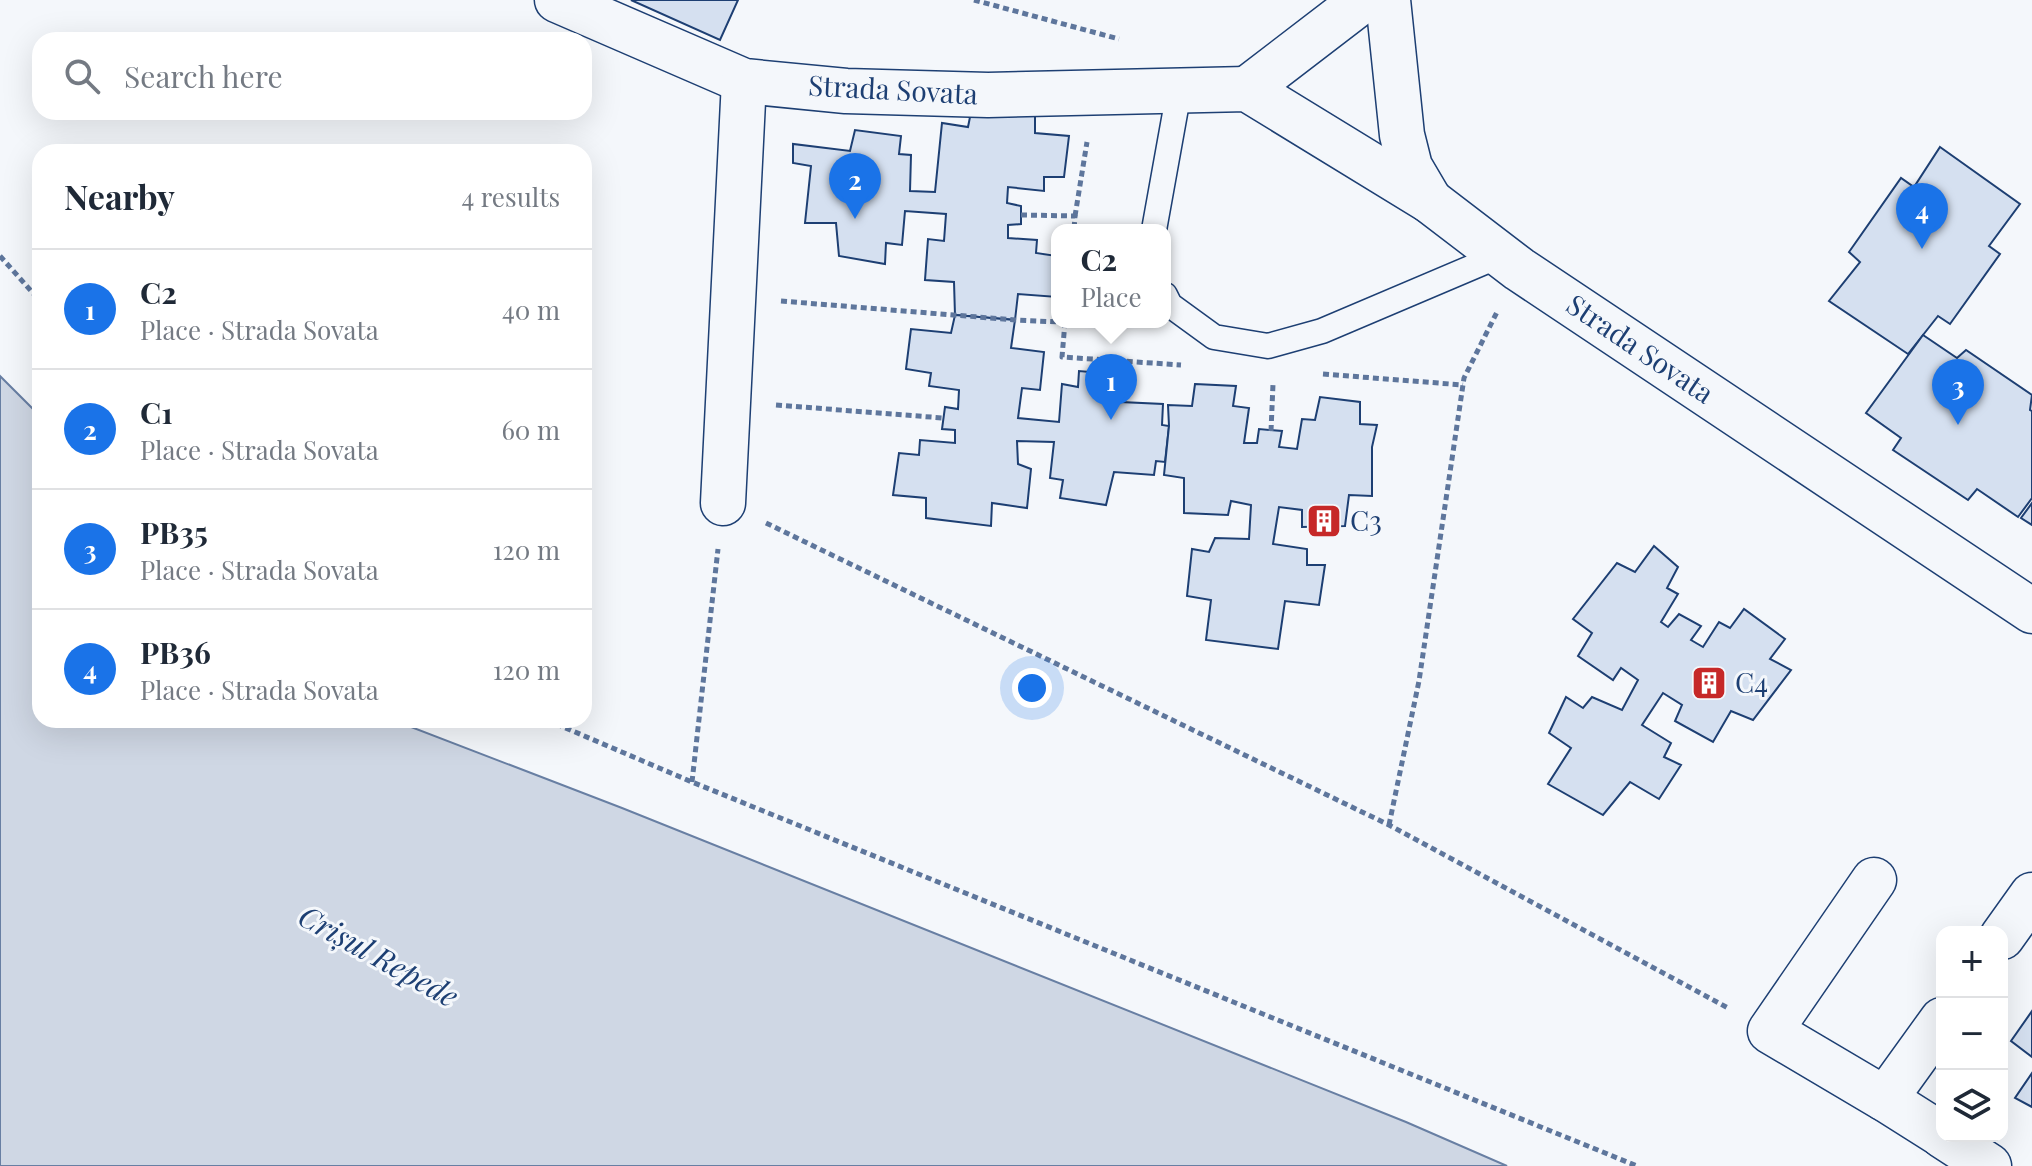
<!DOCTYPE html>
<html lang="en">
<head>
<meta charset="utf-8">
<style>
  body { margin:0; font-family:"Playfair Display",serif; background:#f6f6f7; color:#1f2937 }
  .controls { position:absolute; right:24px; bottom:24px; display:grid; overflow:hidden; border-radius:16px; box-shadow:0 8px 32px #0002 }
  .controls button { width:72px; height:72px; display:grid; place-items:center; padding:0; border:0; border-bottom:2px solid #e0e1e3; background:#fff; color:#1f2937; font:40px sans-serif }
  .you { position:absolute; left:1032px; top:688px; width:28px; height:28px; margin:-20px; border:6px solid #fff; border-radius:50%; background:#1a73e8; box-shadow:0 0 0 12px #1a73e833 }
  .badge { display:grid; place-items:center; width:52px; height:52px; border-radius:50%; background:#1a73e8; color:#fff; font-size:26px; font-weight:700 }
  .pin { position:absolute; translate:-50% -66px; filter:drop-shadow(0 2px 4px #0008) }
  .pin::after { content:''; position:absolute; top:42px; width:28px; height:24px; background:inherit; clip-path:polygon(0 0,100% 0,50% 100%) }
  .popup { position:absolute; left:1051px; top:224px; width:120px; height:104px; box-sizing:border-box; display:grid; place-content:center; border-radius:16px; background:#fff; filter:drop-shadow(0 2px 6px #0005); font-size:26px; white-space:nowrap; color:#747a83 }
  .popup b { font-size:30px; color:#1f2937 }
  .popup::after { content:''; position:absolute; left:50%; top:100%; margin-left:-16px; border:16px solid transparent; border-top-color:#fff }
  .list { margin:0; padding:0; list-style:none }
  h2 { display:flex; justify-content:space-between; align-items:center; height:104px; margin:0; padding:0 32px; font-size:34px }
  h2 small { font-size:26px; font-weight:400; color:#747a83 }
  .list li { display:grid; grid-template-columns:52px 1fr auto; gap:24px; align-items:center; box-sizing:border-box; height:120px; padding:0 32px; border-top:2px solid #e0e1e3 }
  .list b { display:block; font-size:30px; white-space:nowrap }
  .list p { margin:0; font-size:26px; white-space:nowrap; color:#747a83 }
  .list em { font-size:26px; font-style:normal; color:#747a83 }
  .icon { flex:none; width:44px; height:44px; fill:none; stroke:currentColor; stroke-width:2; stroke-linecap:round; stroke-linejoin:round }
  .map { position:relative; flex:none; width:2032px; height:1166px; overflow:hidden }
  .search { position:absolute; background:#fff; box-shadow:0 8px 32px #0002; left:32px; top:32px; width:560px; height:88px; display:flex; align-items:center; gap:20px; box-sizing:border-box; padding:0 28px; border-radius:24px; color:#747a83; font-size:30px }
  .panel { position:absolute; background:#fff; box-shadow:0 8px 32px #0002; left:32px; top:144px; width:560px; height:584px; border-radius:24px }
  .map>svg:first-child { display:block }
  .water { fill:#cfd7e4; stroke:#687fa3; stroke-width:2 }
  .building { fill:#d5e0f0; stroke:#1d3f73; stroke-width:2 }
  .lines { fill:none; stroke-linecap:round; stroke-linejoin:round }
  .lane-casing { stroke:#1d3f73; stroke-width:27 }
  .street-casing { stroke:#1d3f73; stroke-width:47 }
  .path { stroke:#5e769c; stroke-width:5; stroke-dasharray:6 4; stroke-linecap:butt }
  .lane { stroke:#f4f7fb; stroke-width:24 }
  .street { stroke:#f4f7fb; stroke-width:44 }
  .labels { text-anchor:middle; stroke-width:6; stroke-linejoin:round; paint-order:stroke }
  .street-label { font-size:28px; fill:#1d3f73; stroke:#f4f7fb }
  .poi-label { font-size:28px; fill:#1d3f73; stroke:#f4f7fb; text-anchor:start }
  .water-label { font-size:30px; font-style:italic; fill:#1d3f73; stroke:#f4f7fb }
</style>
</head>
<body>
<div class="map">
<svg width="2032" height="1166" viewBox="0 0 2032 1166">
  <rect width="100%" height="100%" fill="#f4f7fb"/>
  <path class="water" d="M0,376l40,40v304h353l229,88 784,314 101,44h-1507z"/>
  <g class="building">
    <path d="M631,0h107l-18,40z"/>
    <path d="M971,112l64,3v18l34,3 -5,41h-20v14l-36,-4 -1,16 14,3v18l-13,1v13l29,2 -1,13 21,3v41l-39,-3 -3,26 -60,-5 -1,-33 -29,-2 3,-41 16,2 2,-27 -41,-3 -3,34 -16,-2 -1,21 -46,-8 -3,-33h-31l6,-57 -18,-3v-19l57,7 5,-21 46,6 -2,18 12,1 -1,36 25,1 7,-69 26,4z"/>
    <path d="M1940,147l80,57 -31,42 11,8 -50,70 -12,-8 -30,38 -79,-53 31,-39 -11,-10 52,-74 13,9z"/>
    <path d="M955,315l60,5 -4,28 33,4 -4,38 -18,-2 -4,30 41,4 3,-38 16,3 1,-16 46,4 -4,27 42,2 -1,21 7,1 -4,36 -9,-1 -2,14 -40,-3 -8,33 -46,-7 3,-18 -13,-2 4,-36 -37,-1 1,23 13,5 -4,39 -35,-5 -1,23 -65,-8v-20l-33,-3 6,-42 20,2 1,-15 35,3v-13l-13,-1 3,-22 13,2 1,-19 -30,-4 2,-13 -25,-4 5,-40 40,4z"/>
    <path d="M1923,335l34,23 9,-8 66,45 -2,15 2,1v87l-14,19 -41,-28 -9,11 -75,-50 8,-12 -35,-25z"/>
    <path d="M1195,384l41,2 -3,20 16,2 -5,35h13l2,-14 23,2 -3,16 18,2 5,-30 13,1 5,-23 40,5v22l17,1 -5,22v49l-23,-1 -4,31 -43,1v-17l-23,-3 -6,37 34,5v16h18l-6,40 -34,-4 -7,48 -72,-9 5,-40 -24,-4 5,-47 17,3 6,-14 34,1 2,-34 -20,-4 -3,14 -44,-2v-35l-20,-3 5,-49 -1,-21 24,1z"/>
    <path d="M2032,503v22l-11,-7z"/>
    <path d="M1654,546l24,21 -11,21 11,6 -17,28 7,5 11,-13 22,12 -10,14 12,7 16,-25 11,6 14,-19 41,30 -15,20 21,11 -38,50 -22,-9 -18,31 -38,-21 7,-16 -19,-12 -21,32 29,18 -7,14 17,8 -22,34 -29,-17 -27,33 -55,-31 23,-36 -22,-15 17,-36 17,11 9,-11 30,13 16,-30 -17,-12 -8,12 -35,-24 14,-23 -19,-14 44,-56 18,9z"/>
    <path d="M2032,1011v46l-21,-16z"/>
    <path d="M2032,1073v34l-17,-9z"/>
  </g>
  <g class="lines">
    <g class="lane-casing">
      <g id="lane">
        <path d="M1154,230l25,-139"/>
        <path d="M1165,295l5,10 44,32 54,9 54,-15 179,-76"/>
      </g>
    </g>
    <g class="street-casing">
      <g id="street">
        <path d="M557,0l187,81 102,10 142,4 259,-6 183,112 89,68 513,342"/>
        <path d="M1388,0l14,135 8,32 20,34"/>
        <path d="M1247,89l116,-89"/>
        <path d="M723,503l21,-422"/>
        <path d="M1874,880l-104,151 115,68 57,36"/>
        <path d="M2002,937l30,-42"/>
        <path d="M1885,1099l57,-79"/>
        <path d="M1943,1136l46,30"/>
      </g>
    </g>
    <g class="path">
      <path d="M974,0l145,39"/>
      <path d="M1021,215l54,1 -1,14"/>
      <path d="M1075,216l12,-74"/>
      <path d="M0,256l40,45"/>
      <path d="M781,301l234,19 44,2"/>
      <path d="M1065,322l-3,35 119,8"/>
      <path d="M1323,374l140,11"/>
      <path d="M776,405l167,13"/>
      <path d="M1271,431l2,-47"/>
      <path d="M766,523l623,302 339,183"/>
      <path d="M547,720l145,62 945,384"/>
      <path d="M692,782l26,-233"/>
      <path d="M1389,825l30,-144 45,-303 33,-66"/>
    </g>
    <use href="#lane" class="lane"/>
    <use href="#street" class="street"/>
  </g>
  <defs>
    <g id="building-square" transform="scale(1.8)"><rect x="-9" y="-9" width="18" height="18" rx="4" fill="#c62828" stroke="#f4f7fb"/><path d="M-4-6H4V6H1V3H-1V6H-4ZM-2.5-4.3h1.7v1.8h-1.7ZM.8-4.3h1.7v1.8H.8ZM-2.5-1h1.7V.8h-1.7ZM.8-1h1.7V.8H.8Z" fill="#fff"/></g>
  </defs>
  <g fill-rule="evenodd">
    <use href="#building-square" x="1324" y="521"/>
    <use href="#building-square" x="1709" y="683"/>
  </g>
  <g class="labels">
    <g class="street-label">
      <text transform="translate(893 90) rotate(3)" y="10">Strada Sovata</text>
      <text transform="translate(1640 349) rotate(34)" y="10">Strada Sovata</text>
    </g>
    <g class="poi-label">
      <text x="1350" y="531">C3</text>
      <text x="1735" y="693">C4</text>
    </g>
    <g class="water-label">
      <text transform="translate(378 957) rotate(29)" y="10">Crișul Repede</text>
    </g>
  </g>
</svg>
<div class="controls">
<button>+</button>
<button>−</button>
<button><svg class="icon" aria-label="layers" viewBox="0 0 24 24"><path d="M12 4l9 5-9 5-9-5zM3 14l9 5 9-5"/></svg></button>
</div>
<div class="you"></div>
<div class="pin badge" style="left:1111px;top:420px">1</div>
<div class="popup"><b>C2</b>Place</div>
<div class="pin badge" style="left:855px;top:219px">2</div>
<div class="pin badge" style="left:1958px;top:425px">3</div>
<div class="pin badge" style="left:1922px;top:249px">4</div>
<div class="search"><svg class="icon" aria-label="search" viewBox="0 0 24 24"><circle cx="10" cy="10" r="6"/><path d="M15 15l6 6"/></svg>Search here</div>
<section class="panel">
<h2>Nearby<small>4 results</small></h2>
<ul class="list">
<li><span class="badge">1</span><div><b>C2</b><p>Place · Strada Sovata</p></div><em>40 m</em></li>
<li><span class="badge">2</span><div><b>C1</b><p>Place · Strada Sovata</p></div><em>60 m</em></li>
<li><span class="badge">3</span><div><b>PB35</b><p>Place · Strada Sovata</p></div><em>120 m</em></li>
<li><span class="badge">4</span><div><b>PB36</b><p>Place · Strada Sovata</p></div><em>120 m</em></li>
</ul>
</section>
</div>
</body>
</html>
